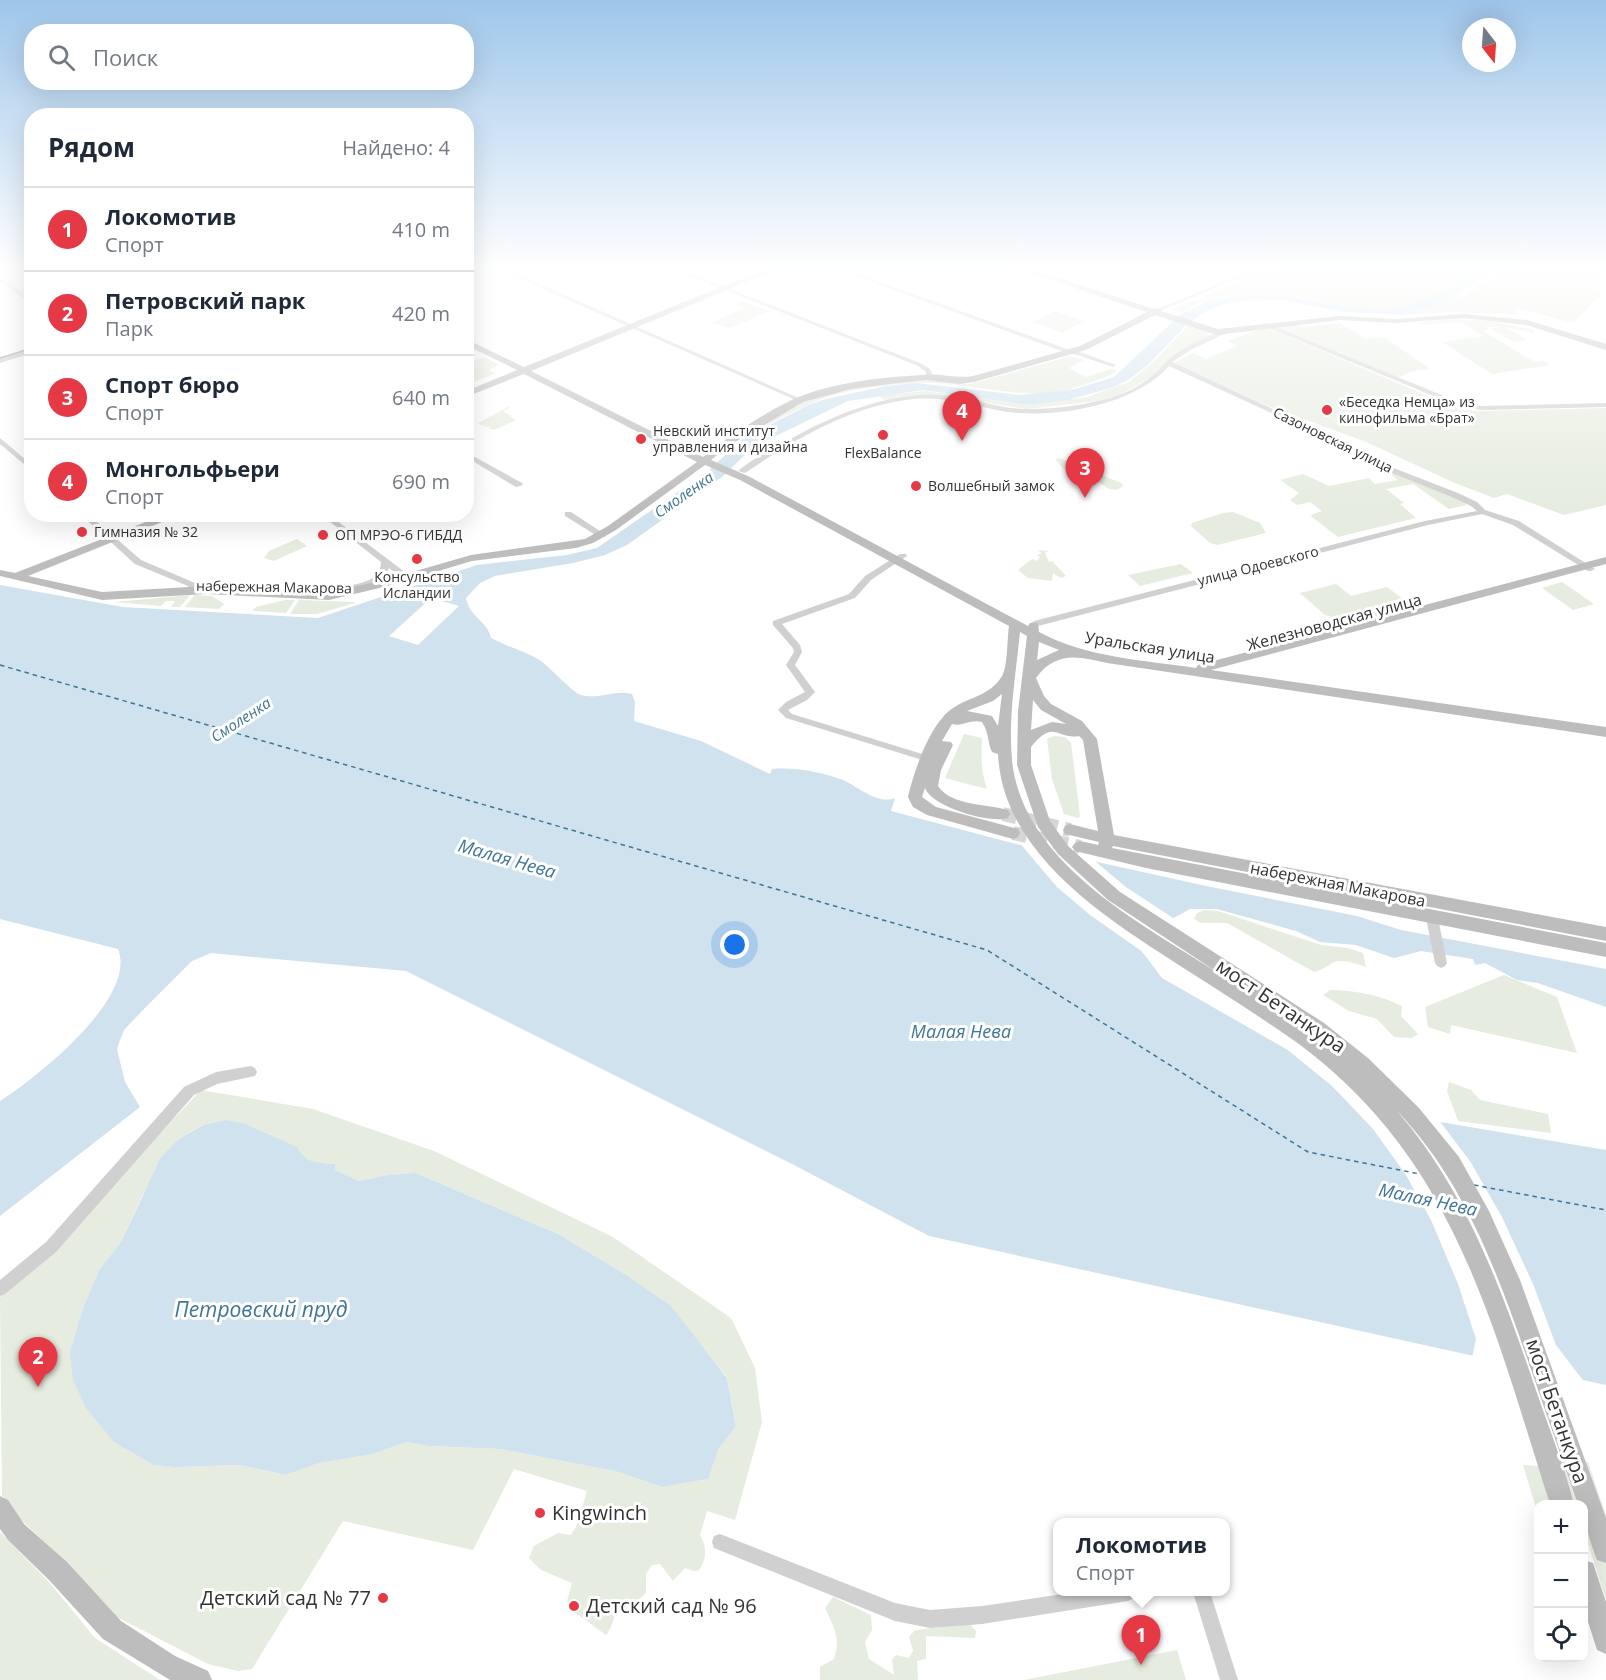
<!DOCTYPE html>
<html lang="ru">
<head>
<meta charset="utf-8">
<style>
  body { margin:0; font-family:"Open Sans",sans-serif; background:#f6f6f7; color:#1f2937 }
  .controls { position:absolute; right:18px; bottom:18px; display:grid; overflow:hidden; border-radius:12px; box-shadow:0 6px 24px #0002 }
  .controls button { width:54px; height:54px; display:grid; place-items:center; padding:0; border:0; border-bottom:2px solid #e0e1e3; background:#fff; color:#1f2937; font:30px sans-serif }
  .compass { position:absolute; left:1462px; top:18px; width:54px; height:54px; border-radius:50%; background:#fff; box-shadow:0 6px 24px #0002; rotate:163deg }
  .you { position:absolute; left:735px; top:945px; width:21px; height:21px; margin:-15px; border:4px solid #fff; border-radius:50%; background:#1a73e8; box-shadow:0 0 0 9px #1a73e833 }
  .badge { display:grid; place-items:center; width:39px; height:39px; border-radius:50%; background:#e63946; color:#fff; font-size:20px; font-weight:700 }
  .pin { position:absolute; translate:-50% -50px; filter:drop-shadow(0 2px 3px #0008) }
  .pin::after { content:''; position:absolute; top:32px; width:21px; height:18px; background:inherit; clip-path:polygon(0 0,100% 0,50% 100%) }
  .popup { position:absolute; left:1053px; top:1518px; width:177px; height:78px; box-sizing:border-box; display:grid; place-content:center; border-radius:12px; background:#fff; filter:drop-shadow(0 2px 4px #0005); font-size:20px; white-space:nowrap; color:#747a83 }
  .popup b { font-size:22px; color:#1f2937 }
  .popup::after { content:''; position:absolute; left:50%; top:100%; margin-left:-12px; border:12px solid transparent; border-top-color:#fff }
  .list { margin:0; padding:0; list-style:none }
  h2 { display:flex; justify-content:space-between; align-items:center; height:78px; margin:0; padding:0 24px; font-size:26px }
  h2 small { font-size:20px; font-weight:400; color:#747a83 }
  .list li { display:grid; grid-template-columns:39px 1fr auto; gap:18px; align-items:center; box-sizing:border-box; height:84px; padding:0 24px; border-top:2px solid #e0e1e3 }
  .list b { display:block; font-size:22px; white-space:nowrap }
  .list p { margin:0; font-size:20px; white-space:nowrap; color:#747a83 }
  .list em { font-size:20px; font-style:normal; color:#747a83 }
  .icon { flex:none; width:33px; height:33px; fill:none; stroke:currentColor; stroke-width:2; stroke-linecap:round; stroke-linejoin:round }
  .map { position:relative; flex:none; width:1606px; height:1680px; overflow:hidden }
  .search { position:absolute; background:#fff; box-shadow:0 6px 24px #0002; left:24px; top:24px; width:450px; height:66px; display:flex; align-items:center; gap:15px; box-sizing:border-box; padding:0 21px; border-radius:24px; color:#747a83; font-size:22px }
  .panel { position:absolute; background:#fff; box-shadow:0 6px 24px #0002; left:24px; top:108px; width:450px; height:414px; border-radius:24px }
  .map>svg:first-child { display:block }
  .green { fill:#e6ecdf; fill-rule:evenodd }
  .water { fill:#cfe2ee }
  .pier { fill:#fff }
  .lines { fill:none; stroke-linecap:round; stroke-linejoin:round }
  .ferry { stroke:#3f7597; stroke-width:1.5; stroke-dasharray:4.5 4; stroke-linecap:butt }
  .secondary-tunnel { stroke:#d6d6d6; stroke-width:14; stroke-dasharray:14 7; stroke-linecap:butt }
  .street { fill:#d0d0d0; fill-rule:evenodd }
  .secondary { fill:#bdbdbd; fill-rule:evenodd }
  .tram { stroke:#888; stroke-width:1.5 }
  .poi-dot { fill:#e63946; stroke:#fff; stroke-width:2 }
  .labels { text-anchor:middle; stroke-width:6; stroke-linejoin:round; paint-order:stroke }
  .far-poi-label { font-size:14px; fill:#333; stroke:#fff; text-anchor:start }
  .far-street-label { font-size:14px; fill:#333; stroke:#fff }
  .far-water-label { font-size:15px; font-style:italic; fill:#3f7597; stroke:#fff }
  .street-label { font-size:16px; fill:#333; stroke:#fff }
  .water-label { font-size:18px; font-style:italic; fill:#3f7597; stroke:#fff }
  .near-street-label { font-size:20px; fill:#333; stroke:#fff }
  .near-poi-label { font-size:20px; fill:#333; stroke:#fff; text-anchor:start }
  .near-water-label { font-size:21px; font-style:italic; fill:#3f7597; stroke:#fff }
</style>
</head>
<body>
<div class="map">
<svg width="1606" height="1680" viewBox="0 0 1606 1680">
  <rect width="100%" height="100%" fill="#fff"/>
  <g class="green">
    <path d="M1267,270h204c-23,20 -51,36 -82,40 -18,2 -37,-3 -55,-6 -49,-9 -108,-21 -152,9l-11,-4 24,-9 4,1 8,-3 -4,-2 17,-6 4,1 -3,-2z"/>
    <path d="M1501,270h104l-6,21 5,1 -31,31 -56,-15 -3,6 -66,-2 -48,3 41,-10 14,-10 7,2 31,-19z"/>
    <path d="M742,301l27,10 -38,17 -21,-5 35,-15 -8,-4z"/>
    <path d="M1055,311l29,10 -22,12 -29,-11z"/>
    <path d="M1455,319l36,2 44,9 -2,3 -28,-6 22,13 -13,2 -23,-13 12,-3 -18,1 5,2 -7,2 52,31 9,-1 6,4 -58,9 -50,-32 42,-6 -23,-14 -37,3 -4,-3z"/>
    <path d="M1340,323l26,16 18,-2 46,32 -18,2 -15,7 -122,-51 23,-3 5,3z"/>
    <path d="M1188,326l22,6 -2,2 3,1 -39,21 -19,19 -15,10 -19,10 -21,6 -72,8 -87,-14 -56,5 -4,-5 48,-4 101,14 59,-8 42,-15 21,-17z"/>
    <path d="M1266,327l195,83 19,1 126,-3v97l-42,10 -57,-21 -13,4 -39,-15 -89,-41 -100,-37 -92,-42 19,-10 13,6 31,-13 -9,-5z"/>
    <path d="M1071,356l13,4 -15,8 17,9 24,-8 7,2c-8,6 -17,8 -25,11 -66,26 -114,-2 -178,1 -35,2 -75,7 -107,22 -20,9 -39,20 -57,30l-8,-1 59,-33 51,-15 66,-7 52,5z"/>
    <path d="M484,357l15,8 -11,5 8,3 -29,12v-22z"/>
    <path d="M508,407l2,1 -7,3 13,9 -24,11 2,-2h-6l3,-3 -7,1 3,-3 -4,2 -5,-3z"/>
    <path d="M1060,458l61,25 2,3 -6,4 -8,-1 -20,-13 -26,-8 -8,-9z"/>
    <path d="M1394,472l59,23 14,10 -18,4 -36,-25 -27,5 18,14 -4,1 16,14 -78,19 -26,-20 -1,-2 11,-4 -12,-9 -13,3 -7,-5 9,-7 -19,-13 23,-6 26,12 40,-8 6,6 23,-4 -6,-5z"/>
    <path d="M1233,512l27,11 6,10 -49,12 -7,-2 -19,-17 1,-3 31,-10z"/>
    <path d="M297,539l10,7 -33,15 -10,-3 5,-7z"/>
    <path d="M1037,550l11,1 -3,2 4,9 3,-1 14,15 -5,2 -8,-5 -1,8 -24,-3 -10,-8 14,-11 5,2 3,-4 -3,-2 5,-2z"/>
    <path d="M1181,564l12,9 -53,13 -12,-11z"/>
    <path d="M1562,582l32,22 -21,6 -31,-22z"/>
    <path d="M1336,584l15,12 36,-9 25,19 -61,17 -26,-8 -25,-22z"/>
    <path d="M190,595l-10,12h-9l4,-6h-9l-5,5 -47,-4z"/>
    <path d="M195,595l17,1 12,8 -5,5 -34,-2z"/>
    <path d="M285,600h10l-9,13 -34,-2 4,-4z"/>
    <path d="M299,600l56,2v1l-38,11h-27z"/>
    <path d="M964,734l18,4c-1,20 -1,33 5,51l-42,-11z"/>
    <path d="M1054,736l11,1 6,6 9,73 -2,2 -14,-4 -12,-35 -5,-40z"/>
    <path d="M1205,910l13,1 103,34 27,3 15,5 3,14c-10,-3 -24,-9 -34,-4 -6,4 -10,7 -18,9l-87,-49h-26l-7,-4 3,-6z"/>
    <path d="M1504,975l53,22 20,56 -126,-28 -1,9 -22,-7 -3,-20z"/>
    <path d="M1330,990c25,0 49,5 72,16l-1,10 17,18 -6,4 -18,-1 -17,-18 -28,-8 -26,-16z"/>
    <path d="M1449,1082l22,8 9,10 68,14 3,19 -93,-12 -11,-30z"/>
    <path d="M201,1090l112,19 121,42 179,86 118,81 24,50 7,54 -27,98 -28,-9 -7,24c7,11 7,24 -1,35l-5,1 -9,-3 -12,13 -13,-17 -8,1 -6,9v19l-9,8 -11,-3c-13,9 -10,25 -20,37l-36,-26 -3,-8 5,-18 -31,-13 -12,-12 5,-12 24,-13 13,2 6,-10 10,-34 -73,-22 -41,81 -130,-29 -91,148 -14,2 -30,-7 -91,-47 -53,-57 -46,-43 -16,-22 -2,-198 25,-21zM225,1120c32,6 53,27 81,41 8,3 20,2 29,3v6l24,11 28,-6 29,-2 144,62 63,38 81,76 23,28 9,48 -17,23 -11,31 -46,8 -47,-16 -115,-22 -72,-3 -21,-4 -34,12 -54,9 -33,12 -46,-10 -65,2 -20,-2 -85,-114 14,-46 15,-35 22,-28 21,-46 37,-57 23,-14z"/>
    <path d="M1560,1459l28,3 18,54v84l-22,-69v-27h-9z"/>
    <path d="M1523,1465l23,2 12,37h-20l-1,7z"/>
    <path d="M0,1532l50,51 45,55 65,42h-160z"/>
    <path d="M833,1597l38,18 1,15 -7,12 4,17 25,16 -2,-15 4,-5 13,3 4,-7 -4,-14 6,-7 55,-6 6,7 -1,7 -49,-2v23l-9,2 1,19h-98v-13l14,-8c7,-20 0,-32 -9,-51z"/>
    <path d="M1177,1650l9,30h-162z"/>
  </g>
  <g class="water">
    <path d="M1471,270h22l-52,35 -41,10 -55,-3 -62,-12 -30,-1 -23,4 -22,7 -22,15 -37,39 -19,15 -16,8 -46,13 -39,5 -106,-15 -75,11 -95,46 -31,30 -95,68 -22,10 -32,8 -78,13 -15,7 -14,15c4,20 21,22 25,40 15,8 32,13 47,21 11,7 35,34 43,36 19,5 34,-6 51,-1l3,8 -1,19 67,20 69,33 2,-5c24,-2 48,3 71,11 16,7 34,25 52,18l-4,13 121,32 194,43 151,30 44,14 205,39v38l-68,-24 -21,-3 -32,-17 -10,2 -2,-6 -52,-8 -27,7 -38,-13 -36,-3 -24,-11 -79,-22h-27l-57,31 29,38 131,75 69,30 78,39 166,28v235l-677,-149 -135,-71 -388,-194 -195,-18 -19,8 -50,50 -18,19 -4,10 -3,9 8,33 15,25 -140,109v-115c36,-23 138,-103 118,-152l-118,-30v-334l123,22 195,11 159,-53 90,-10 30,-7 111,-77 33,-31 67,-35 18,-6 60,-13 30,-3 104,12 55,-6 39,-12 67,-63 29,-14 33,-5h33l76,12 37,3 20,-5 29,-12 15,-8z"/>
    <path d="M225,1120l18,3 54,24c9,18 20,15 38,17v6l24,11 28,-6 29,-2 144,62 63,38 48,33 56,72 9,48 -17,22 -11,31 -46,8 -47,-16 -115,-22 -72,-3 -21,-4 -34,12 -54,9 -33,12 -46,-10 -65,2 -21,-2 -40,-23 -28,-34 -13,-28 -3,-29 14,-46 15,-35 22,-28 40,-85 18,-18 24,-14z"/>
  </g>
  <g class="pier">
    <path d="M431,598l28,8 -41,39 -29,-9z"/>
    <path d="M1018,841l72,16 36,30 50,33 -39,21 13,16 -60,-42 -33,-28z"/>
    <path d="M1273,1038l22,13 68,29 72,35 35,46 32,56 31,67 23,61 29,38 -113,-25 4,-19 -18,-55 -27,-64 -25,-45 -33,-46 -41,-43z"/>
  </g>
  <g class="lines">
    <g class="ferry">
      <path d="M0,665l987,285 321,202 112,22"/>
      <path d="M1474,1185l132,25"/>
    </g>
    <g class="secondary-tunnel">
      <path d="M1003,814l67,16"/>
      <path d="M1013,833l67,14"/>
    </g>
    <g class="street">
      <path d="M500,270h8l295,130 -5,1z"/>
      <path d="M673,270h8l239,93 10,6 3,8 -5,1 -3,-7 -9,-6z"/>
      <path d="M838,270h8l221,79 16,4 33,12 -3,2 -33,-11 -16,-4z"/>
      <path d="M1251,270h8l-99,41 -5,-1z"/>
      <path d="M0,277l32,22v5l-32,-22z"/>
      <path d="M1266,323l195,80 21,3 124,-3v4l-124,3 -22,-3 -196,-81 -1,-1z"/>
      <path d="M1227,329l2,1v2l-37,17 -20,13 196,91 5,7 85,33 19,9 8,8 34,11 76,48 -4,2h-3l-75,-46 -31,-11 -54,11 -394,102 -3,-1 -1,-2 4,-3 391,-100 52,-10 -6,-5 -19,-9 -85,-34 -4,-8 -194,-89c-34,39 -110,52 -161,46 -31,-5 -61,-16 -94,-13 -61,6 -119,40 -169,74l-7,-2c10,-9 23,-16 35,-22 49,-29 108,-57 167,-54 24,1 47,10 71,13 30,3 62,-1 91,-8 18,-4 38,-13 52,-26 7,-6 12,-14 20,-19 16,-11 35,-20 53,-26z"/>
      <path d="M0,438l32,27v6l-32,-27z"/>
      <path d="M466,452l56,31 1,2 -7,2 -50,-30z"/>
      <path d="M565,512h6l35,23 -1,2h-6l-34,-21z"/>
      <path d="M80,514h8l53,46 54,23 1,2 -2,6 -4,2h-3l-1,-2 2,-5 -53,-22z"/>
      <path d="M320,514h8l82,62v4h-6l-15,-12c-6,15 -25,22 -41,22v-4c14,-3 33,-6 33,-24z"/>
      <path d="M900,554h6l1,2 -36,24 -16,18 -73,26 18,21 2,7 -7,13 20,27 -8,8 -19,10 4,4 140,43 2,2 -5,3 -143,-44 -8,-8 8,-8 19,-10 -19,-27 8,-13 -1,-4 -20,-23v-4l76,-27 16,-18z"/>
      <path d="M1432,913l4,2 2,3 9,45 -2,3 -4,2 -4,-2 -2,-3 -9,-45 2,-3z"/>
      <path d="M251,1066l4,2 2,4 -2,4 -38,8 -23,11 -138,157 -51,42 -5,2v-16l46,-38 138,-155 32,-15z"/>
      <path d="M720,1534l175,69 35,7 52,-4 94,-14h61l-3,6 -6,3 -146,23 -52,4 -35,-7 -181,-73 -2,-6 2,-6z"/>
      <path d="M1193,1592h17l28,88h-18z"/>
    </g>
    <g class="secondary">
      <path d="M763,270h12l-244,101 172,86c23,-19 66,-47 93,-59 39,-16 86,-21 127,-23 17,-2 33,4 50,1l107,-30 67,-34 -126,-42h13l120,39 7,-1v3l57,18 122,-13 56,3 68,-5 63,6 79,24v6l-80,-25 -62,-7 -68,5 -56,-3 -123,15 -62,-20 -69,35 -112,32 -15,2 -33,-4 -28,3 -47,6 -48,13 -76,45 -16,13 37,16 280,150 2,-3h8l1,9c48,26 105,28 157,36l2,-3 408,-108v7l-395,106 395,57v10l-499,-74c-28,-7 -52,-12 -71,15l8,18 7,8 31,17 15,18 17,96 492,92v14l-493,-95 -1,2 494,95v14l-460,-89 -71,-17 -3,-4 3,-4 5,-2 18,4 1,-3 -34,-8 -2,-4 2,-4 5,-2 28,7 -15,-91 -4,-4c-22,4 -25,-18 -48,11v18l19,56 18,25 52,46 204,131 44,35 51,50 40,49 30,54 31,69 86,238v45l-9,-3c-7,-19 -13,-36 -13,-56h-6c-17,-48 -34,-97 -51,-146 -31,-89 -64,-179 -131,-248 71,80 108,186 142,286 12,35 27,72 36,108h-24c-42,-129 -75,-268 -163,-376 -26,-32 -56,-60 -88,-84 -37,-26 -76,-51 -114,-75 -76,-49 -182,-113 -187,-215l-6,-2c-5,-10 -2,-17 -10,-30 -13,-3 -19,5 -30,2l-10,17 9,1 2,3 -12,25 -3,16c13,20 50,18 70,24l2,4 -2,4c-18,6 -76,-11 -83,-30l-3,9 14,10 82,22 2,4 -2,4 -5,2 -86,-24 -14,-8 -5,-10c6,-26 22,-74 45,-89 18,-12 37,-12 49,-32 6,-10 5,-38 7,-50l-269,-146 -35,-15 -89,65 -23,13 -17,5 -104,13 -84,25 -59,14 -123,-6 -104,6 -102,-24v-6l15,3 151,-59h16l-154,62 74,16 104,-6 123,6 52,-11 90,-26 114,-16 23,-13 89,-64 -173,-88 -58,23v-6l51,-21 -51,-25v-6l58,28zM1020,632l7,4 -9,75 -1,54 21,62 20,27 50,46 109,72c-77,-49 -195,-110 -205,-212 -4,-42 4,-87 8,-128zM1039,642l20,8 -22,10zM1002,694l-4,32 -6,-10 -25,-5 26,-10zM1033,700l8,10 25,14 -14,-2 -21,8z"/>
      <path d="M32,348v5l-32,10v-6z"/>
      <path d="M0,1496l8,4 16,24 43,38 54,59 54,35 33,15 4,9h-42l-67,-41 -54,-59 -41,-40 -8,-11z"/>
      <path d="M1584,1560l9,3 13,39v52l-9,-4 -13,-41z"/>
    </g>
    <path class="tram" d="M0,358l32,-10"/>
  </g>
  <linearGradient id="sky" x2="0" y2="1"><stop stop-color="#9ec6ea"/><stop offset="0.53" stop-color="#fff"/><stop offset="1" stop-color="#fff" stop-opacity="0"/></linearGradient>
  <rect width="1606" height="506" fill="url(#sky)"/>
  <g class="poi-dot">
    <circle cx="1327" cy="410" r="6"/>
    <circle cx="883" cy="435" r="6"/>
    <circle cx="641" cy="439" r="6"/>
    <circle cx="916" cy="486" r="6"/>
    <circle cx="82" cy="532" r="6"/>
    <circle cx="323" cy="535" r="6"/>
    <circle cx="417" cy="559" r="6"/>
    <circle cx="540" cy="1513" r="6"/>
    <circle cx="383" cy="1598" r="6"/>
    <circle cx="574" cy="1606" r="6"/>
  </g>
  <g class="labels">
    <g class="far-poi-label">
      <text x="1339" y="407">«Беседка Немца» из<tspan x="1339" dy="16">кинофильма «Брат»</tspan></text>
      <text x="653" y="436">Невский институт<tspan x="653" dy="16">управления и дизайна</tspan></text>
      <text x="883" y="458" text-anchor="middle">FlexBalance</text>
      <text x="928" y="491">Волшебный замок</text>
      <text x="94" y="537">Гимназия № 32</text>
      <text x="335" y="540">ОП МРЭО-6 ГИБДД</text>
      <text x="417" y="582" text-anchor="middle">Консульство<tspan x="417" dy="16">Исландии</tspan></text>
    </g>
    <g class="far-street-label">
      <text transform="translate(1333 440) rotate(26)" y="5">Сазоновская улица</text>
      <text transform="translate(1258 566) rotate(-14)" y="5">улица Одоевского</text>
      <text transform="translate(274 587) rotate(1)" y="5">набережная Макарова</text>
    </g>
    <g class="far-water-label">
      <text transform="translate(684 495) rotate(-35)" y="5">Смоленка</text>
      <text transform="translate(241 720) rotate(-33)" y="5">Смоленка</text>
    </g>
    <g class="street-label">
      <text transform="translate(1334 622) rotate(-15)" y="6">Железноводская улица</text>
      <text transform="translate(1150 647) rotate(9)" y="6">Уральская улица</text>
      <text transform="translate(1338 884) rotate(11)" y="6">набережная Макарова</text>
    </g>
    <g class="water-label">
      <text transform="translate(507 859) rotate(16)" y="6">Малая Нева</text>
      <text x="961" y="1038">Малая Нева</text>
      <text transform="translate(1428 1200) rotate(12)" y="6">Малая Нева</text>
    </g>
    <g class="near-street-label">
      <text transform="translate(1281 1006) rotate(34)" y="7">мост Бетанкура</text>
      <text transform="translate(1557 1411) rotate(71)" y="7">мост Бетанкура</text>
    </g>
    <g class="near-poi-label">
      <text x="552" y="1520">Kingwinch</text>
      <text x="371" y="1605" text-anchor="end">Детский сад № 77</text>
      <text x="586" y="1613">Детский сад № 96</text>
    </g>
    <g class="near-water-label">
      <text x="261" y="1317">Петровский пруд</text>
    </g>
  </g>
</svg>
<div class="controls">
<button>+</button>
<button>−</button>
<button><svg class="icon" aria-label="locate" viewBox="0 0 24 24"><circle cx="12" cy="12" r="6"/><path d="M12 2v4M12 18v4M2 12h4M18 12h4"/></svg></button>
</div>
<svg class="compass" viewBox="-18 -18 36 36"><path d="M0-13l5 13h-10z" fill="#e53935"/><path d="M0 13l5-13h-10z" fill="#747a83"/></svg>
<div class="you"></div>
<div class="pin badge" style="left:1141px;top:1665px">1</div>
<div class="popup"><b>Локомотив</b>Спорт</div>
<div class="pin badge" style="left:38px;top:1387px">2</div>
<div class="pin badge" style="left:1085px;top:498px">3</div>
<div class="pin badge" style="left:962px;top:441px">4</div>
<div class="search"><svg class="icon" aria-label="search" viewBox="0 0 24 24"><circle cx="10" cy="10" r="6"/><path d="M15 15l6 6"/></svg>Поиск</div>
<section class="panel">
<h2>Рядом<small>Найдено: 4</small></h2>
<ul class="list">
<li><span class="badge">1</span><div><b>Локомотив</b><p>Спорт</p></div><em>410 m</em></li>
<li><span class="badge">2</span><div><b>Петровский парк</b><p>Парк</p></div><em>420 m</em></li>
<li><span class="badge">3</span><div><b>Спорт бюро</b><p>Спорт</p></div><em>640 m</em></li>
<li><span class="badge">4</span><div><b>Монгольфьери</b><p>Спорт</p></div><em>690 m</em></li>
</ul>
</section>
</div>
</body>
</html>
